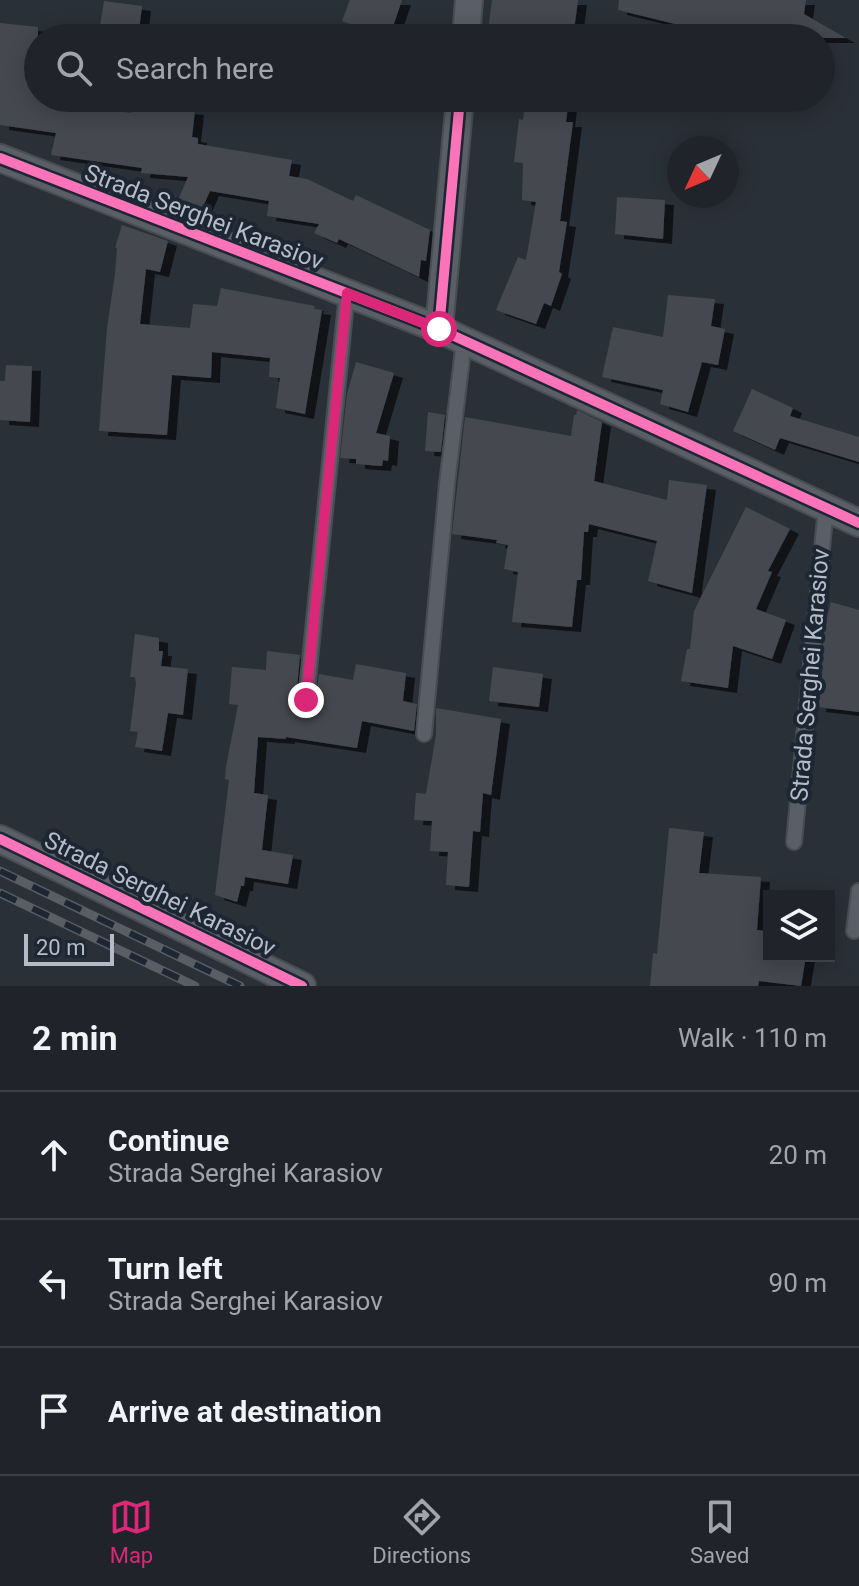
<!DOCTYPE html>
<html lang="en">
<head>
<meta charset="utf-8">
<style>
  body { margin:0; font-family:Roboto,sans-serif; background:#2d3036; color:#f1f3f6 }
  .controls { position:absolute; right:24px; bottom:24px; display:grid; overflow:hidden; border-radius:0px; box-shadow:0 4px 20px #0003 }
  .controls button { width:72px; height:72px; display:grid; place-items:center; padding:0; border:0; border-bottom:2px solid #3d4147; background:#20242a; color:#f1f3f6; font:40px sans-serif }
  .compass { position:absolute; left:667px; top:136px; width:72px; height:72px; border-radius:50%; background:#20242a; box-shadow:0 4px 20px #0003; rotate:226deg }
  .scale { position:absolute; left:24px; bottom:20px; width:90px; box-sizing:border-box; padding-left:8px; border:4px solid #b4bcc9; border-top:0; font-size:22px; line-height:28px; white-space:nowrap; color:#b4bcc9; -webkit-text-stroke:6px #1d2633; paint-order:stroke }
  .stop { position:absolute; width:24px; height:24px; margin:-18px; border:6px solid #db2777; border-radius:50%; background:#fff }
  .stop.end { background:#db2777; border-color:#fff; box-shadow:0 2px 8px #0008 }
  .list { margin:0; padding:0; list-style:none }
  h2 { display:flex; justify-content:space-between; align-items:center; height:104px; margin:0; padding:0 32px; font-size:34px }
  h2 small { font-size:26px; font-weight:400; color:#a2a4a8 }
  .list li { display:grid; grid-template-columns:52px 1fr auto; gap:24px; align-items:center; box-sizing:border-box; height:128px; padding:0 32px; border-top:2px solid #3d4147 }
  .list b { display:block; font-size:30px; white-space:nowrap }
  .list p { margin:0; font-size:26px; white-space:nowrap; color:#a2a4a8 }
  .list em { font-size:26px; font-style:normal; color:#a2a4a8 }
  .icon { flex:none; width:44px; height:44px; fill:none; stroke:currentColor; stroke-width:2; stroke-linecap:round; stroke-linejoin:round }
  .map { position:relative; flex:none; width:859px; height:986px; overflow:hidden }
  .search { position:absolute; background:#20242a; box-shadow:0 4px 20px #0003; left:24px; right:24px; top:24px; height:88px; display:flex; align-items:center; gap:20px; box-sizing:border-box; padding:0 28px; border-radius:44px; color:#a2a4a8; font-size:30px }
  .sheet { height:488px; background:#20242a }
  nav { display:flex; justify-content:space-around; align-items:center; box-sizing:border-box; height:112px; border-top:2px solid #3d4147; background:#20242a; font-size:22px; color:#a2a4a8 }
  nav a { display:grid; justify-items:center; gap:4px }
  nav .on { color:#db2777 }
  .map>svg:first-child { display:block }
  .building { fill:#444950; filter:url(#shadow) }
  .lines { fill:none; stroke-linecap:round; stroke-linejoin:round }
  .lane-casing { stroke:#484c53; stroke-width:18 }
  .street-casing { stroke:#484c53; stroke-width:30 }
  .lane { stroke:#5a5e66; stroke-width:14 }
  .street { stroke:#5a5e66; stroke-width:26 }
  .rail-casing { stroke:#595d64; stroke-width:9 }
  .rail { stroke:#1d2633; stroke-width:6; stroke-dasharray:18; stroke-linecap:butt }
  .cycleway-casing { stroke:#1d2633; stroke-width:15 }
  .cycleway { stroke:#fb73b8; stroke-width:10 }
  .route { stroke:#db2777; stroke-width:10 }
  .labels { text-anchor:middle; stroke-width:8; stroke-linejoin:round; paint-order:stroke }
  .street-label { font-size:24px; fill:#b4bcc9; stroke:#1d2633 }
</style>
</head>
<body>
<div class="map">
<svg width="859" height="986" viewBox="0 0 859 986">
  <defs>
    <filter id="shadow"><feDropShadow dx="9" dy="5" stdDeviation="0" flood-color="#0009"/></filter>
  </defs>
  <rect width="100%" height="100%" fill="#2a3038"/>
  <g class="building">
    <path d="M350,0h52l-13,38 -47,-17z"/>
    <path d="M492,0h86l-5,38 -85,-7z"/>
    <path d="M619,0h187l-2,14 42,24h-114l-114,-28z"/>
    <path d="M104,1l38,5 -4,32h-40z"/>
    <path d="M0,23l38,4v71h3v3l90,12 1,-8 63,5 -3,27 6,1v6l94,16 -3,16 18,3 46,22 3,-6 74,35 -4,31 -5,-1 -2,17 -80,-38 -2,4 -23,-10 5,-9 -52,-8 2,-15 -59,-10 -12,27 -24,-9 14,-32 -47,-4 1,-5 -91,-13 5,-22 -56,-8z"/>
    <path d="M541,98h28l-3,24h7l-13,99 7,1 -8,50 3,2 -11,32 -7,-3 -8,21 -40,-14 22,-53 8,3 10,-58 -14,-2 1,-37 -9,-1 5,-43 4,1 3,-21 15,2z"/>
    <path d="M617,197l48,3 -2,39 -48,-5z"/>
    <path d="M122,225l46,16 -8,31 -14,-3 -6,55 50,4 3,-24 24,2 4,-18 94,18 -1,3 8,1 -17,104 -29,-6 4,-30 -11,-1 1,-19 -58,-6 -1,26 -39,-3 -5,60 -68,-4 8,-103 8,-54 2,-26h-2z"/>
    <path d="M668,295l47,4 -4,27 14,3 -7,36 -16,-3 -14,50 -28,-8 3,-14 -61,-13 11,-50 50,10z"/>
    <path d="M356,362l38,11 -18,60 14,3 -2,25 -5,-1 -1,6 -26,-2v-5l-16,-1 7,-64z"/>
    <path d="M6,365l26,1 -2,56 -30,-2v-39h5z"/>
    <path d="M752,389l41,19 -3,8 69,21v25l-79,-24 -5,12 -42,-19z"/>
    <path d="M577,410l25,12 -8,59 73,19 2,-20 38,5 -15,108 -44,-12 9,-40 -68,-17 -1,8h-4l-3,48h-4l-5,47 -60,-5 6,-50 -14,-3 4,-24 -12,-2 1,-3 -45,-6 13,-117 106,19 3,-21h2z"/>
    <path d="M428,412l17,3 -4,37 -16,-1z"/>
    <path d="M746,507l44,22 -22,42 4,1 -16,37 30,11 -14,39 -39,-13 -5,42 -47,-7 6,-32h3l4,-38z"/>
    <path d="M831,602l28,8v102l-42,-5 8,-84z"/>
    <path d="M135,634l24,4v13h4l-2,15 27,3 -5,46 -15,-2 -6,38 -27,-4 3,-15 -8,-1 6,-47 -1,-7h-5z"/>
    <path d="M267,651l33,4 -4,45 4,8 4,2 10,-5 5,-31 34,6 3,-16 50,9 -3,28 14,3 -3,27 -52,-10 -5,27 -71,-11v2l-28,-2 -4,56 14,2 -6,55 31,5 -5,29 -43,-7 -1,9h-3l-4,16 -22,-7 14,-115 -4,-1 1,-12 12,-62 -9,-1 3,-37 34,3z"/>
    <path d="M493,667l50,7 -4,33 -50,-6z"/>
    <path d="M436,708l65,11 -10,76 -8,-2 -3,39 -7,-1 -4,56 -23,-2 2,-33 -18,-1 2,-30 -18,-1 2,-27 10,1 10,-59z"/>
    <path d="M669,828l35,4 -5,41 62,4 -4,53 9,1 -3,25h43l-5,30 -42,-5 -1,5h-108l3,-33 4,1z"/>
  </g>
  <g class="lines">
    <g class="lane-casing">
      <g id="lane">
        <path d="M306,700l41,-407"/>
        <path d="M424,734l23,-250 17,-143"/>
        <path d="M794,842l32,-335"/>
        <path d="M854,931l5,-40"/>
      </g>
    </g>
    <g class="street-casing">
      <g id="street">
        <path d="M466,38l3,-38"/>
        <path d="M0,158l439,171 420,194"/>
        <path d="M439,329l21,-231"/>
        <path d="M0,839l302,147"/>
      </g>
    </g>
    <use href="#lane" class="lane"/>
    <use href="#street" class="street"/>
    <g class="rail-casing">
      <g id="rail">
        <path d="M0,871l240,115"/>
        <path d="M0,893l195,93"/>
      </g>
    </g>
    <use href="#rail" class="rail"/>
    <g class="cycleway-casing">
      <g id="cycleway">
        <path d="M0,158l439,171 420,194"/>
        <path d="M439,329l21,-231"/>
        <path d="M0,839l302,147"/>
      </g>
    </g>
    <use href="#cycleway" class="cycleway"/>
  </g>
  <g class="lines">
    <path class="route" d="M306,700l41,-407 92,36"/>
  </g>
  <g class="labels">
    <g class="street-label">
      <text transform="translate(204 217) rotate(21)" y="8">Strada Serghei Karasiov</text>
      <text transform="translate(810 675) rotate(-85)" y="8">Strada Serghei Karasiov</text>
      <text transform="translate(160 894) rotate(26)" y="8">Strada Serghei Karasiov</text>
    </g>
  </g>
</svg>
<div class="controls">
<button><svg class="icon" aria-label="layers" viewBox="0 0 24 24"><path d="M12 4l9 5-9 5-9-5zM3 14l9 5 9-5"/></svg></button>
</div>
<svg class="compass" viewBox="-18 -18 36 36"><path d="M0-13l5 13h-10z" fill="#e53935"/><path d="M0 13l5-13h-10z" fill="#a2a4a8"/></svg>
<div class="scale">20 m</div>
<div class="stop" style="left:439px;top:329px"></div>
<div class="stop end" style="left:306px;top:700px"></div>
<div class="search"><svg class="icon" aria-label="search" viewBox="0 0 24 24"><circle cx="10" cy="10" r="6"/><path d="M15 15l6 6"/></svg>Search here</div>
</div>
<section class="sheet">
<h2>2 min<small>Walk · 110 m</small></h2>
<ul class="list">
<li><svg class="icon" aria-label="ahead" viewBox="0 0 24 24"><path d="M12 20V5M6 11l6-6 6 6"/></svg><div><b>Continue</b><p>Strada Serghei Karasiov</p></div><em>20 m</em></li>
<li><svg class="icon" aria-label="left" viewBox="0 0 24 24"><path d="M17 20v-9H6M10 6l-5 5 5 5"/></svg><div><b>Turn left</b><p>Strada Serghei Karasiov</p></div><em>90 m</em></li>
<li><svg class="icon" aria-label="arrive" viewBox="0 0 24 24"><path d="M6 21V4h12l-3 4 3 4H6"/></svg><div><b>Arrive at destination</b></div></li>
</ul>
</section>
<nav>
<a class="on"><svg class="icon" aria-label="map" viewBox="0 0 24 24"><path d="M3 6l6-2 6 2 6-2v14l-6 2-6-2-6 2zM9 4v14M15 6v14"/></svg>Map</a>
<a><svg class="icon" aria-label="directions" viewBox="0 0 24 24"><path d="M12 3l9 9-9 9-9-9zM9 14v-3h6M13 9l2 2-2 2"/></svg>Directions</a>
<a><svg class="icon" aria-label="saved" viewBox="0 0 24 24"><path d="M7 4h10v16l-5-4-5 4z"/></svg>Saved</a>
</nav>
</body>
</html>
